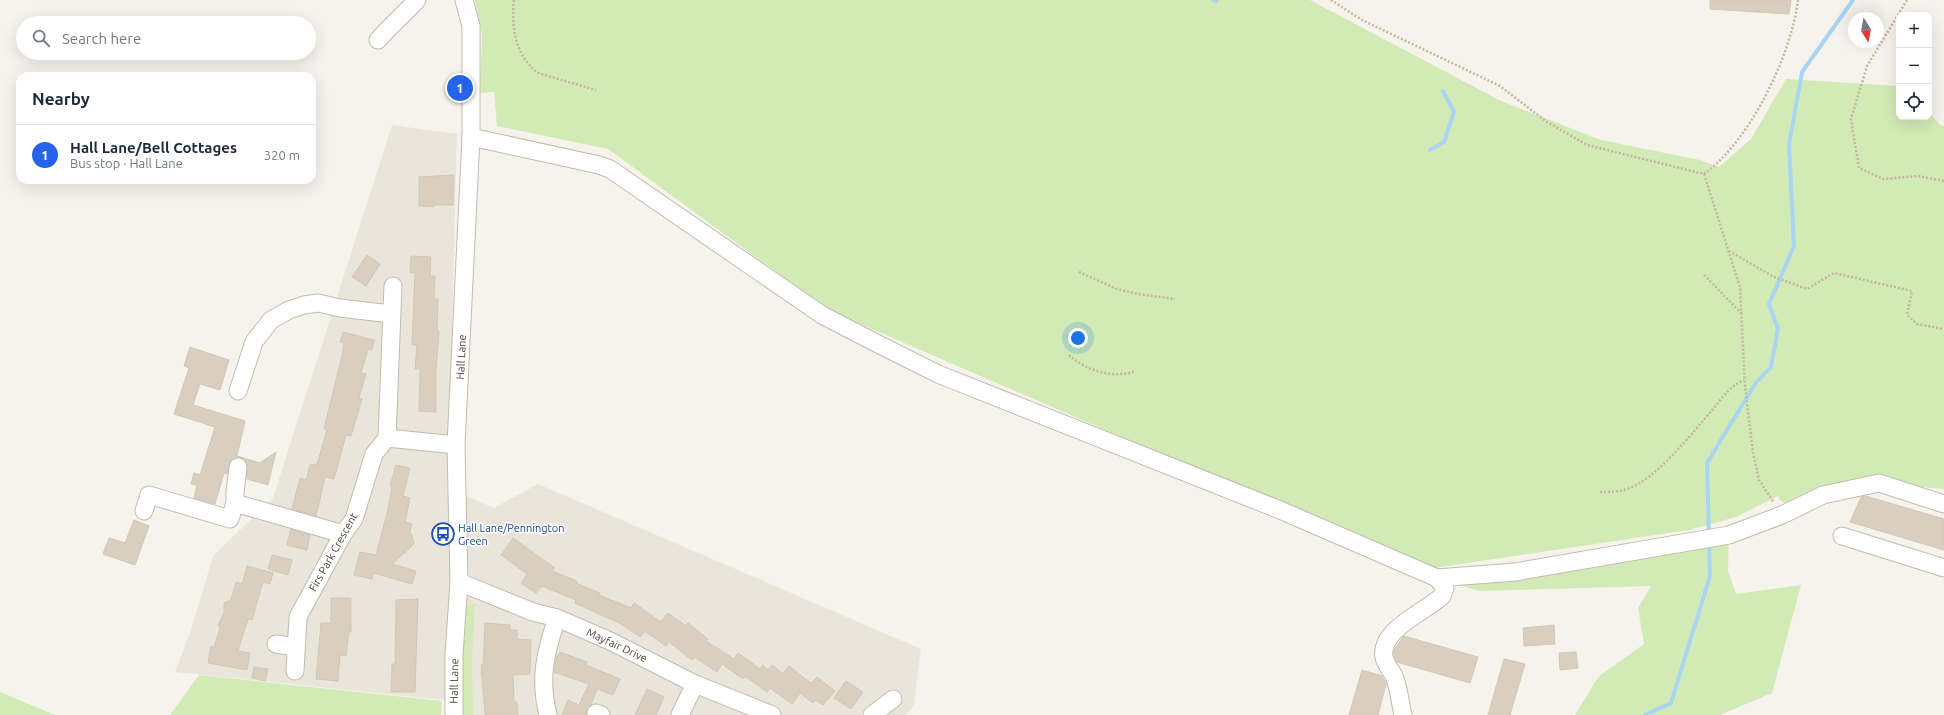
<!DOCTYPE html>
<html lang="en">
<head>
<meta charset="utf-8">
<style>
  body { margin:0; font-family:Ubuntu,sans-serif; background:#f6f6f7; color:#1f2937 }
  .controls { position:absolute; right:12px; top:12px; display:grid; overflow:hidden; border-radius:8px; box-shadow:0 4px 16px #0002 }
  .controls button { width:36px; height:36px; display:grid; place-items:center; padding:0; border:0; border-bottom:1px solid #e0e1e3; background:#fff; color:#1f2937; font:20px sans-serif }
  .compass { position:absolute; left:1848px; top:12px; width:36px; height:36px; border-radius:50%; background:#fff; box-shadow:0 4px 16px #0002; rotate:169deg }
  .you { position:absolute; left:1078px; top:338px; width:14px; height:14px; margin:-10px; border:3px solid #fff; border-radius:50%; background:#1a73e8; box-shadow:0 0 0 6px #1a73e833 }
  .badge { display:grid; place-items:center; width:26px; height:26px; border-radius:50%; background:#2563eb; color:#fff; font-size:13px; font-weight:700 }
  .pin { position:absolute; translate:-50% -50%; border:2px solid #fff; box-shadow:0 1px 4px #0006 }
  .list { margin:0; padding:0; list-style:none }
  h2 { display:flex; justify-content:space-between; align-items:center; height:52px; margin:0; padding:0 16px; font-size:17px }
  h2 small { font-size:13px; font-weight:400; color:#747a83 }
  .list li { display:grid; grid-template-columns:26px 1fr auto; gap:12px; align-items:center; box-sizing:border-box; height:60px; padding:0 16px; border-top:1px solid #e0e1e3 }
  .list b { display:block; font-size:15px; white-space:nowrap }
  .list p { margin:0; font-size:13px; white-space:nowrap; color:#747a83 }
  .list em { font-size:13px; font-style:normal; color:#747a83 }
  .icon { flex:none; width:22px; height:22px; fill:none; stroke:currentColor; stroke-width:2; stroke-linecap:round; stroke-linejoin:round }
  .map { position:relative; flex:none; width:1944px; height:715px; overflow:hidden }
  .search { position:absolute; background:#fff; box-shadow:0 4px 16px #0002; left:16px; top:16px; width:300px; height:44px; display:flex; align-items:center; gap:10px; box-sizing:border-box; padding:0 14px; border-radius:22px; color:#747a83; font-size:15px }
  .panel { position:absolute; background:#fff; box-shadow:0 4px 16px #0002; left:16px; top:72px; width:300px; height:112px; border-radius:12px }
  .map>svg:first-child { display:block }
  .residential { fill:#eae5da }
  .green { fill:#d2eab5 }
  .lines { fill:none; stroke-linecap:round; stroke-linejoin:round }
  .stream { stroke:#a9d4f2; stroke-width:4 }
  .building { fill:#d8cfc1; stroke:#d3c7b4 }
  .minor-casing { stroke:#c2bbae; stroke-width:19 }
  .path { stroke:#c4b79f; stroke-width:2.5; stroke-dasharray:2 2; stroke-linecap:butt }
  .minor { stroke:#fff; stroke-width:17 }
  .labels { text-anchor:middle; stroke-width:3; stroke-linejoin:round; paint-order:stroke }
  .street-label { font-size:11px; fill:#4b4439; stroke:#fff }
  .transit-label { font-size:11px; fill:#164399; stroke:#fff; text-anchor:start }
</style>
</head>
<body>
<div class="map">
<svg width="1944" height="715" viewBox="0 0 1944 715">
  <rect width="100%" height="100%" fill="#f6f3ec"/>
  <path class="residential" d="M392,125l65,9 -9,354 46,20 44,-24 383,165 -7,56 -8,10h-433l-1,-12 -297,-31 16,-42 22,-74 60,-58z"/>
  <g class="green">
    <path d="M475,0h835l191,101 100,39 99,20 19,7 32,-28 35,-60 113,7v31h30v-5l11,13 4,1v363l-65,-6 -90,23 -9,-6 -2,-4 -42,21 -47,13 -262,39 -599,-259 -220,-161 -111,-23 -3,-34 -14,1 2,-58z"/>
    <path d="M1729,535l-1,36 8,23 65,-9 -29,108 -52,22h-145l23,-38 46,-33 -6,-36 13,-22 -172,5 -42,-13z"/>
    <path d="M475,603l-3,56 1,56h-12l1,-101 4,-7z"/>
    <path d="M199,675l243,26 -1,14h-271z"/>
    <path d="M0,692l55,23h-55z"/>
  </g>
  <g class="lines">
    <g class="stream">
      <path d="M1213,0l3,1"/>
      <path d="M1430,150l14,-8 10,-30 -11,-21"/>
      <path d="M1709,535l-2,-72 48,-79 16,-17 7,-38 -9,-25 25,-58 -5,-101 13,-73 51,-72"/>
      <path d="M1645,715l26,-12 39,-127 -1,-34"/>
    </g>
  </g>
  <g class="building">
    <path d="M1710,0h81l-2,14 -79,-5z"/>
    <path d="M454,175l-1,30h-19v2l-15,-1v-29z"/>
    <path d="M367,255l13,9 -14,22 -14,-9z"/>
    <path d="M411,256l20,1 -1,19h5l-1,23h4l-1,32h2l-3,39v42l-17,-1 1,-42h-5l2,-24h-5l3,-72h-5z"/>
    <path d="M343,332l31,8 -2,10 -4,-1 -7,24 5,1 -7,24 3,1 -11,37 -5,-1 -12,44 -9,-2 -9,39 -24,-7 8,-31 6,2 4,-15 7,-1 10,-34 -3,-1 19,-77 1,-9 -4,-1z"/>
    <path d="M190,347l39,13 -9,30 -20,-6 -7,21 52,16 -8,35 23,7 16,-11 -8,33 -21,-6v-16l-3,-4 -10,-1 -4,3 -3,13 -3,-1 -9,31 -21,-6 3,-13 -6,-1 3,-11 6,2 15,-48 -41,-13 15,-46 -5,-2z"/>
    <path d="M396,465l14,3 -7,28 7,2 -5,24 7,2 -2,7 4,11 -2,4 -20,18 24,7 -4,13 -39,-11 -1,6 -18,-4 6,-23 16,3 12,-45 4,-23 -2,-1z"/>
    <path d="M1866,496l78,23v31l-94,-28 11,-25z"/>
    <path d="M134,520l15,6 -14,39 -32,-11 6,-16 16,5z"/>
    <path d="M291,529l19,6 -3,15 -20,-5z"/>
    <path d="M513,538l42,30 -3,3 25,10 -1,2 24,10 -1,2 32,13 3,-5 27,19 7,-9 18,13 2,-3 20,16 -2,2 28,18 4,-6 22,16 3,-4 5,5 4,-5 11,9 6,-8 22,17 6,-6 18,14 -12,14 -7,-5 -3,3 -13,-10 -8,11 -22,-16 -3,4 -22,-16 -2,3 -21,-15 -5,8 -23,-15 -2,3 -23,-18 -3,4 -21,-15 -5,6 -19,-13 -46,-21 1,-3 -34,-14 -6,7 -15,-10 6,-9 -26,-19z"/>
    <path d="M272,555l20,5 -4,15 -20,-6z"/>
    <path d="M247,566l26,7 -3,11 -7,-2 -11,38 -4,-1 -10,32 12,2 -3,17 -39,-7 3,-17 3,1 6,-19 -2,-3 6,-12v-10l7,-3 5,-18 6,2z"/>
    <path d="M331,598h20v34h-2l-3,24 -6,-1 -2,26 -22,-2 5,-56h10z"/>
    <path d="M418,599l-3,93h-24l1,-28h3l1,-64z"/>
    <path d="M485,623l25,2v5h7v9l14,1 -1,34 -17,1 1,27h3l1,13h-33l-4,-50h2z"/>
    <path d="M1554,625l1,19 -31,2 -1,-18z"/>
    <path d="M1404,636l74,21 -8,26 -73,-21 -3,-6v-6z"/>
    <path d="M560,652l27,10 -1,3 34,14 -7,16 -16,-6 -6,16 -4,4 -1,6h-24l6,-15 11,5 10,-21 -35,-12 3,-16h1z"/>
    <path d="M1576,652l2,16 -18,2 -1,-17z"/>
    <path d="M1504,659l21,5 -15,51h-22z"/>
    <path d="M254,667l14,2 -3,12 -13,-3z"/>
    <path d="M1362,670l20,6 4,8 -8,31h-29z"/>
    <path d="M846,681l17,11 -12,17 -17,-11z"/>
    <path d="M647,689l17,8 -5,11 -3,7h-21z"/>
  </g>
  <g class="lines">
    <g class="minor-casing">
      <g id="minor">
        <path d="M378,40c12,-14 26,-26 39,-40"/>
        <path d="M471,137l128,28 11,4 212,146 56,29 60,30 342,136 157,68 8,10 -3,8c-17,16 -63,34 -58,61 1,7 7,13 10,19 5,12 6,26 9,39"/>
        <path d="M238,391l16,-49 17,-22 18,-10 15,-5 14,-2 22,5 51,6"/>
        <path d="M387,438l69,7"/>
        <path d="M235,503v-11l3,-25"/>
        <path d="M144,511l5,-16 81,24 5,-16 108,31"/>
        <path d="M1842,536l102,32"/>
        <path d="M1437,578l78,-6 214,-37 53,-20 41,-20 56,-12 65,21"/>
        <path d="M459,582l74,30 24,6 53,23 85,43 77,31"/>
        <path d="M276,644l20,3"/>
        <path d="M295,671l3,-54 45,-83 11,-15 20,-65 13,-16 6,-152"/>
        <path d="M596,713l5,2"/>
        <path d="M454,715v-60l5,-73 -3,-137 15,-308v-111l-7,-26"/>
        <path d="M548,715c-9,-36 -3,-62 9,-97"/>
        <path d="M680,715l15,-31"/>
        <path d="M872,715l21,-16"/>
      </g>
    </g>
    <g class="path">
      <path d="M514,0c-3,26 1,56 24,73l58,17"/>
      <path d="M1331,0l31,20 138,66 47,36 40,23 117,29 36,113 5,99 8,67 6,27 15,23"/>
      <path d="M1907,0l-40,66 -16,53 8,49 24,11 35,-3 26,5"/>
      <path d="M1704,174c46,-33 87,-118 94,-174"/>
      <path d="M1729,251l45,26 33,12 27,-16 78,18 -5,24 10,9 27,5"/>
      <path d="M1079,272l38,17 21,5 37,5"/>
      <path d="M1704,275l37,38"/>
      <path d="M1069,355c17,16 45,24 67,16"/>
      <path d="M1600,492c9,0 18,0 27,-3 29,-9 66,-57 86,-80 9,-11 18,-24 31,-29"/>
    </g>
    <use href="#minor" class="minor"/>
  </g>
  <defs>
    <g id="bus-ring" transform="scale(1.15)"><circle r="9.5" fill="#fff" stroke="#1a4fb4" stroke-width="1.5"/><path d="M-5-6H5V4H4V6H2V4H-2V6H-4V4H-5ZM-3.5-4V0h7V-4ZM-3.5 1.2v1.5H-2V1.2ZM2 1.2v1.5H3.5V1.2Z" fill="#1a4fb4"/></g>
  </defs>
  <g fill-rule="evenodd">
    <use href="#bus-ring" x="443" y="534"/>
  </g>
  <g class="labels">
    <g class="street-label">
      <text transform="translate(461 357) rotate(-87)" y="4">Hall Lane</text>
      <text transform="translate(333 552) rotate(-61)" y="4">Firs Park Crescent</text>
      <text transform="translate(617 645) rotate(25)" y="4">Mayfair Drive</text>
      <text transform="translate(454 681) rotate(-89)" y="4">Hall Lane</text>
    </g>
    <g class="transit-label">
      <text x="458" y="532">Hall Lane/Pennington<tspan x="458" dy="13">Green</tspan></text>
    </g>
  </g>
</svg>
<div class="controls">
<button>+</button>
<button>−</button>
<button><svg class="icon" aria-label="locate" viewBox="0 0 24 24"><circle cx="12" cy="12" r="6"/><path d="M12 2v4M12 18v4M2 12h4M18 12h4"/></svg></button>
</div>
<svg class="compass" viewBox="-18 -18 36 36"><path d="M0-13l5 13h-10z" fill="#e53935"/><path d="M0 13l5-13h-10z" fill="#747a83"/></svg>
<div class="you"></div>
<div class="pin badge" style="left:460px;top:88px">1</div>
<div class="search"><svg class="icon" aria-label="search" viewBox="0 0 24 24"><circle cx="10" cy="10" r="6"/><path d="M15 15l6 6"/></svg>Search here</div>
<section class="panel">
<h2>Nearby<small></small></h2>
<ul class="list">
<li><span class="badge">1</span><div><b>Hall Lane/Bell Cottages</b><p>Bus stop · Hall Lane</p></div><em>320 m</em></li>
</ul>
</section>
</div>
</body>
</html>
